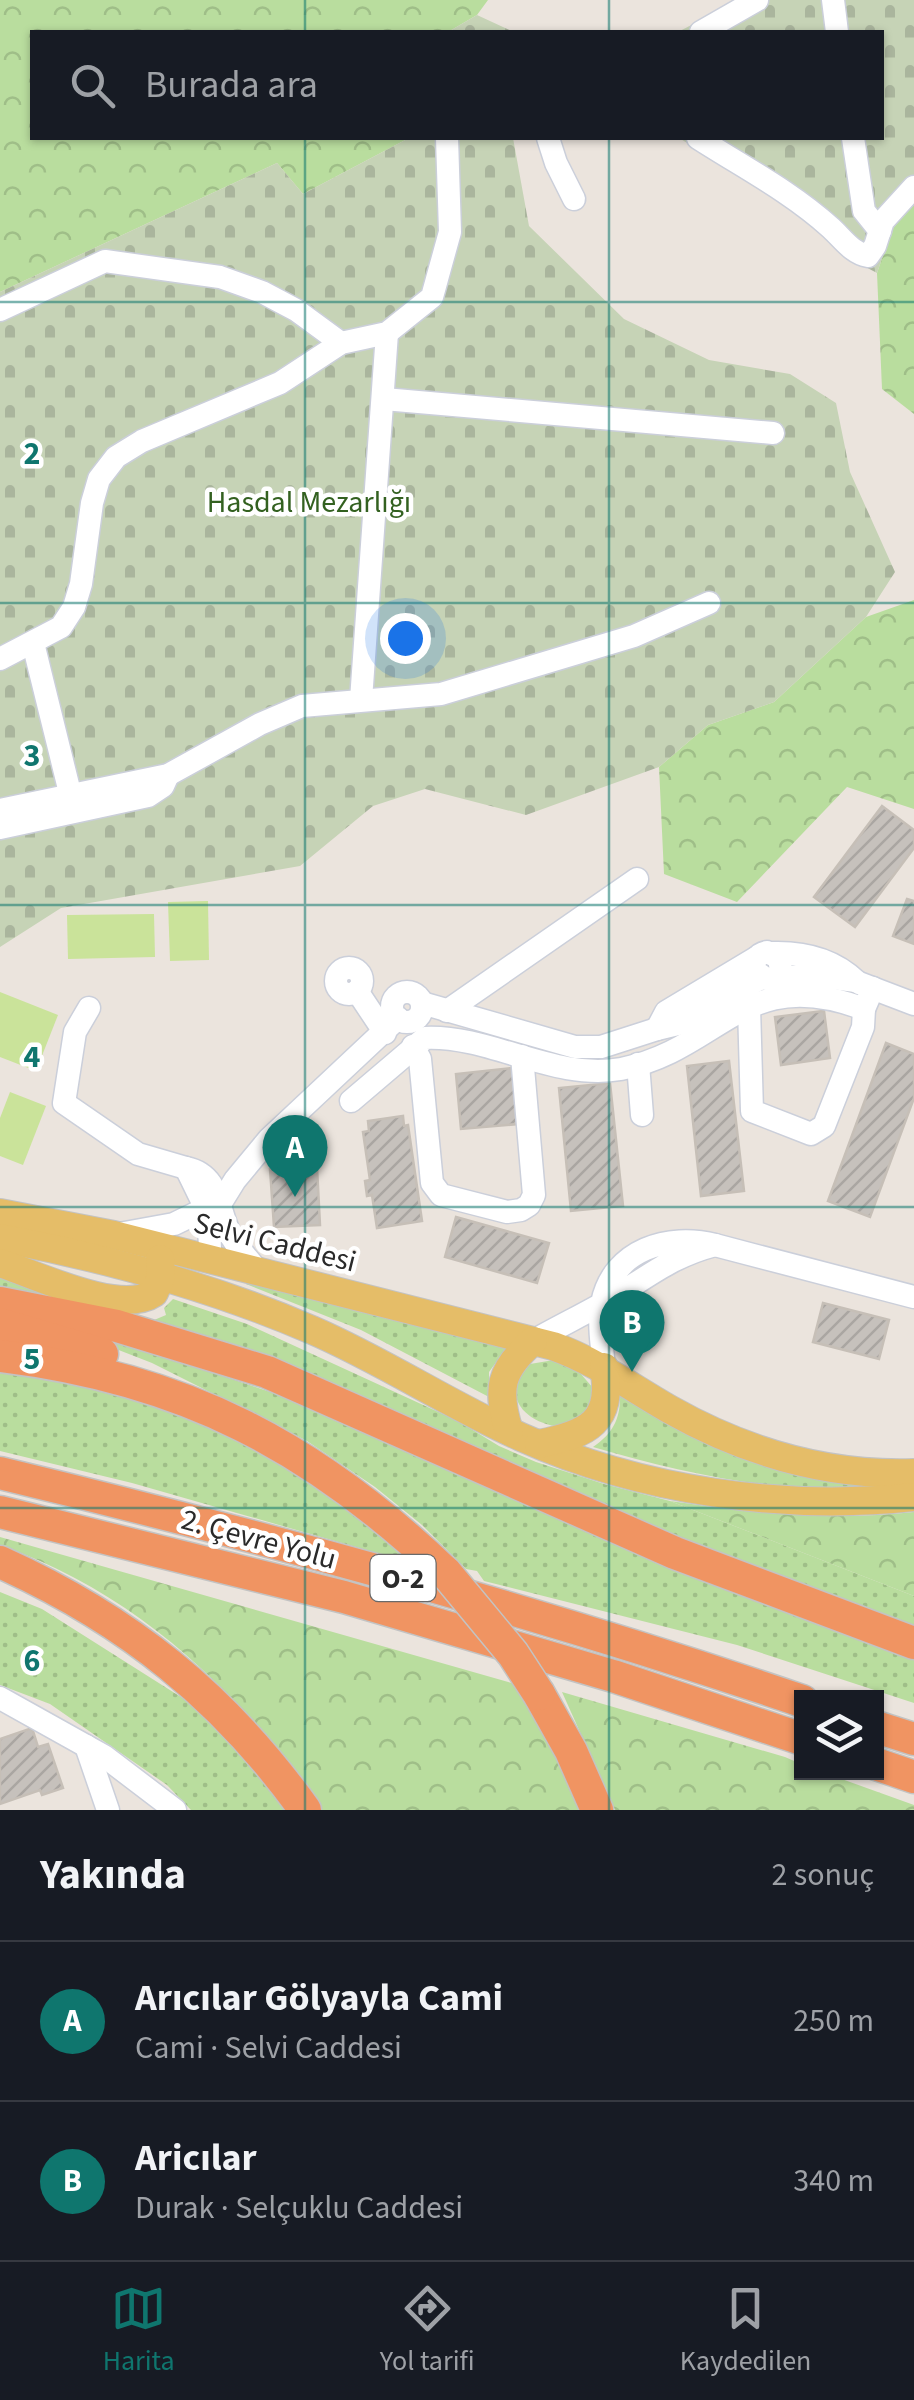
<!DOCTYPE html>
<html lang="tr">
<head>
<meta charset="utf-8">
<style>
  body { margin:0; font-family:"Source Sans 3",sans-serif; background:#242831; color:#f1f3f6 }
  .controls { position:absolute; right:30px; bottom:30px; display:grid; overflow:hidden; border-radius:0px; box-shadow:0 2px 8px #0004 }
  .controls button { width:90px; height:90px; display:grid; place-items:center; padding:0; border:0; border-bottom:2px solid #363941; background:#171b24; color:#f1f3f6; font:50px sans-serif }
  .you { position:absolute; left:405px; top:638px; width:35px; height:35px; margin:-25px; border:8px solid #fff; border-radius:50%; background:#1a73e8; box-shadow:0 0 0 15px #1a73e833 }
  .badge { display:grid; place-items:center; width:65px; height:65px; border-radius:50%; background:#0f766e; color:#fff; font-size:32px; font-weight:700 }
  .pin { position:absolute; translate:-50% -82px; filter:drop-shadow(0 2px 5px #0008) }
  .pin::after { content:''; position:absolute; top:52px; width:35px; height:30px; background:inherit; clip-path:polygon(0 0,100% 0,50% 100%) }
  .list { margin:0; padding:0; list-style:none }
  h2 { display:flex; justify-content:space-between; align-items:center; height:130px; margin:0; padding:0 40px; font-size:42px }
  h2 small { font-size:32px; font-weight:400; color:#9ea1a6 }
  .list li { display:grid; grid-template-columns:65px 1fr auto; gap:30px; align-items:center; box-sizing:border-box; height:160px; padding:0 40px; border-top:2px solid #363941 }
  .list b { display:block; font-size:38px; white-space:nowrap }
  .list p { margin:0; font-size:32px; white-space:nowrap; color:#9ea1a6 }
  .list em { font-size:32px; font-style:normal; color:#9ea1a6 }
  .icon { flex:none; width:55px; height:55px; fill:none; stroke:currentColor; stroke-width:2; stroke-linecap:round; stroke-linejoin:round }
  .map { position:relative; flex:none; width:914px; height:1810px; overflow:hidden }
  .search { position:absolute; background:#171b24; box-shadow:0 2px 8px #0004; left:30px; right:30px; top:30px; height:110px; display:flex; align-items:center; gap:25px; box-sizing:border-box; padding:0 35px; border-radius:0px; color:#9ea1a6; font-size:38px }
  .sheet { height:450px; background:#171b24 }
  nav { display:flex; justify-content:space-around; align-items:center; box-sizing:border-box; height:140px; border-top:2px solid #363941; background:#171b24; font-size:28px; color:#9ea1a6 }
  nav a { display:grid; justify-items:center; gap:5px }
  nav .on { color:#0f766e }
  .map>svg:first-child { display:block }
  .grass { fill:url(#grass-dots) }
  .forest { fill:url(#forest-crowns) }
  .cemetery { fill:url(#cemetery-stones) }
  .pitch { fill:#cae39a }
  .building { fill:url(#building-hatch); stroke:#c6bfb7; stroke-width:2.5 }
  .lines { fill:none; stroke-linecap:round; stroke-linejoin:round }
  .minor-casing { stroke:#cbcfda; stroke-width:25 }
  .major-casing { stroke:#c3c3c3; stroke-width:30 }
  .highway-casing { stroke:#c3c3c3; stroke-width:35 }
  .minor { stroke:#fff; stroke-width:22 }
  .major { stroke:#e5bd68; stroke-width:28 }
  .highway { stroke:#f09462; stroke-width:32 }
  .highway-bridge-casing { stroke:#c3c3c3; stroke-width:35; stroke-linecap:butt }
  .highway-bridge { stroke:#f09462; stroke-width:32 }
  .grid { fill:none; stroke:#0f766e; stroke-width:2.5; stroke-opacity:0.55 }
  .labels { text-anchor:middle; stroke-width:9; stroke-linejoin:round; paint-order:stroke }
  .shield { fill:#fff; stroke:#6a6a6a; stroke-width:2.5 }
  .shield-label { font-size:28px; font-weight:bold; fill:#2a2a2a }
  .park-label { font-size:30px; fill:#336120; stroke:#fff }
  .street-label { font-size:30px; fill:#2a2a2a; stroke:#fff }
  .grid-label { font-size:32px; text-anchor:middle; font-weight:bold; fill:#0f766e; stroke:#fff; stroke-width:9; stroke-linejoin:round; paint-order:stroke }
</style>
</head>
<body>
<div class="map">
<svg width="914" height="1810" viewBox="0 0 914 1810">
  <defs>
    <pattern id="grass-dots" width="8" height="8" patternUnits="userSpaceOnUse" patternTransform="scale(2.5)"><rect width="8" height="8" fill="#b9dd9e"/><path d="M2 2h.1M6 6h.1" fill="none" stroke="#9fbe88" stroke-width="1.8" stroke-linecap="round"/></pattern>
    <pattern id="forest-crowns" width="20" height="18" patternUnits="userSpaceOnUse" patternTransform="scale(2.5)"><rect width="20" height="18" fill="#b9dd9e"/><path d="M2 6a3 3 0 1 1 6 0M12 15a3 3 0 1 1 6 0" fill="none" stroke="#9fbe88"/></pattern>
    <pattern id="cemetery-stones" width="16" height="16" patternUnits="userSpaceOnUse" patternTransform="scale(2.5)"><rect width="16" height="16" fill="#c6d3b6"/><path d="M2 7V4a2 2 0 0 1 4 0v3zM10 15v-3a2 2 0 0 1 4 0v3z" fill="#aab59d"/></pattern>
    <pattern id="building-hatch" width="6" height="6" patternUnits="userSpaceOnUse" patternTransform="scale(2.5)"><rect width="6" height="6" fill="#c6c1bc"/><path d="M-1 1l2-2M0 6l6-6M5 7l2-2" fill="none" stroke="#aaa6a2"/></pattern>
  </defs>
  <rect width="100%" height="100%" fill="#ebe4dd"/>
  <g class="grass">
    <path d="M0,1278l147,45 19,-8 -2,-7 9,-9 74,25 211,97 41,25 37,16 68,22 66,17 244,95v40l-471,-198 -443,-142z"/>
    <path d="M248,1280l259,67 -18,25v25l-128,-67 -115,-46z"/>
    <path d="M57,1326l61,14 161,55 367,163 268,98v47l-177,-58 -253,-64 -7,-10 -11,-2 -44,-44 -47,-38 -68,-46 -155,-78z"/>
    <path d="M554,1360l20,6 19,22 -1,24 -31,15c-36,-4 -59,-29 -37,-62z"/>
    <path d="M0,1373c152,11 304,85 412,190l-280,-80 -132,-32z"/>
    <path d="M620,1393l294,90c-26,2 -52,6 -77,6 -83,0 -165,-19 -244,-42 21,-14 28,-30 27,-54z"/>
    <path d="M0,1592l42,17 161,102 84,99h-96l-24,-25 -117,-81 -50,-19z"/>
  </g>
  <g class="forest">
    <path d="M0,0h488l-11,15 -29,17h-416v106h377l-106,56 -26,-31 -277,129z"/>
    <path d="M914,200v214l-32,-25 -5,-116 17,-50z"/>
    <path d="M914,600v209l-67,-22 -110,115 -73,-28 -5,-107 49,-42 66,-23 92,-85z"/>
    <path d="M670,1501c81,12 162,20 244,11v84z"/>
    <path d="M0,1537l515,147 71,126h-265c-81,-119 -183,-216 -321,-265z"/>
    <path d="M562,1692l223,65 16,7 1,8 23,1 89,32v5h-299z"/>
  </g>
  <g class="cemetery">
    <path d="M739,0h175v200l-20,23 -17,50 -38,-20 -28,-35 -132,-80h203v-106h-204z"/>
    <path d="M477,15l37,17h1h-67z"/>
    <path d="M409,138h104l16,88 95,93 85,41 81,14 46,29 14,69 45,100 -29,45 -92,85 -66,23 -49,42 -133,48 -101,-26 -52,17 -73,60 -239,42 -61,39v-655l277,-129 26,31z"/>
  </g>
  <g class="pitch">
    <path d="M208,901l1,59 -39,1 -2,-59z"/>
    <path d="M154,914l1,43 -87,2 -1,-44z"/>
    <path d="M0,992l58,23 -22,56 -36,-14z"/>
    <path d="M10,1092l36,14 -23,59 -23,-9v-38z"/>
  </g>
  <g class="building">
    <path d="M882,806l32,24v18l-59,79 -41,-30z"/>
    <path d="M907,899l7,2v43l-21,-8z"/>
    <path d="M824,1011l6,47 -49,7 -6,-48z"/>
    <path d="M886,1043l28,11v44l-44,119 -42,-16z"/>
    <path d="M729,1061l15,130 -43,5 -14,-130z"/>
    <path d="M512,1068l6,56 -57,5 -5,-55z"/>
    <path d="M610,1083l13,123 -52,5 -12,-123z"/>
    <path d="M403,1116l1,10 4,-1 14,96 -45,7 -5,-33 -5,1 -2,-15 5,-1 -7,-48 6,-1 -1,-10z"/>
    <path d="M317,1167l3,58 -46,2 -4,-58z"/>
    <path d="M456,1217l93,26 -12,40 -92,-26z"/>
    <path d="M823,1303l66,17 -10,39 -66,-17z"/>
    <path d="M32,1728l6,19 10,-3 15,44 -21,7 -2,-5 -40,14v-65z"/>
  </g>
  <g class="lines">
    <g class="minor-casing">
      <g id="minor">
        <path d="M833,0l4,32"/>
        <path d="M701,32l56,-32"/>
        <path d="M548,138l8,25 18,36"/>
        <path d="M698,138c45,29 92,53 133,90 12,11 21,25 37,28l7,-10 8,-25 31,-34"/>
        <path d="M853,138l11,73 16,20"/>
        <path d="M0,310l105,-49 115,16 42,15 34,18 45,33"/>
        <path d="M384,399l389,34"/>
        <path d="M33,643l41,166"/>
        <path d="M0,659l61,-32 13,-20 7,-23 11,-81 7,-24 17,-22 26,-16 138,-58 61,-40 46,-10 45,-36 18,-65 -3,-94"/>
        <path d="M361,700l26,-367"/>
        <path d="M0,810l168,-35 92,-51 42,-18 139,-12 193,-58 75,-33"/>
        <path d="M0,828l148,-32 15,-10 5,-11"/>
        <path d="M772,953c31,-1 61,6 84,28l-46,-6 -44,4 -11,-8c-2,-10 2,-17 12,-19l12,6 2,13 -6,7"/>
        <path d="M756,958l-90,54 -9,17 25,-6 79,-45"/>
        <circle cx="349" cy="981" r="13"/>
        <path d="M859,983l55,21"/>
        <path d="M357,991l28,42"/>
        <circle cx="407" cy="1007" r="15"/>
        <path d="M422,1003l153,44h26l56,-18"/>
        <path d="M749,1007l3,104 59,23 13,-8 39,-99 1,-18"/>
        <path d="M89,1008l-14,24 -11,71 74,51 48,14"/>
        <path d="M447,1011l190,-132"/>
        <path d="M413,1046l7,13 12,124 9,12 66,17 14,-2 8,-5 5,-10 -12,-139"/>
        <path d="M638,1064l4,51"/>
        <path d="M351,1101l74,-63c66,-3 129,43 196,31 101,-20 122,-106 243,-60l9,-21"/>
        <path d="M206,1209l-20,-41c35,7 31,42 45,68 8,14 19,26 30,38"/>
        <path d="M119,1234l55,-10 43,-21"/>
        <path d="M715,1245l199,52"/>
        <path d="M214,1261l-4,-11 -1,-28 26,-42 34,-41 129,-121"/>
        <path d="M533,1341c30,-17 62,-32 91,-50 33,-21 53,-36 91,-46 -46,-12 -102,4 -113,58 -4,21 0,43 2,64"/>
        <path d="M0,1698l104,58 71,54"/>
        <path d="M86,1746l22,64"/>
      </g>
    </g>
    <g class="major-casing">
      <g id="major">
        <path d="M0,1213l114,22 439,111c44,16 76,40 116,63 76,43 158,67 245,64"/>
        <path d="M0,1238c106,20 212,49 312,92 72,31 137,75 209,107 120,54 263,74 393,60"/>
        <path d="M0,1263c37,12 120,53 154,30l7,-16 -1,-18"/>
        <path d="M509,1431c-13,-42 -9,-61 24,-90"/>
        <path d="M539,1444c49,-10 75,-22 65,-77"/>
      </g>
    </g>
    <g class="highway-casing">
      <g id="highway">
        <path d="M0,1303l117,23 150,46 408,181 239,90"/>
        <path d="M0,1324l102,30"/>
        <path d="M0,1356c183,22 313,90 446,217"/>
        <path d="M0,1473c270,65 538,138 802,228"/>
        <path d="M0,1512l344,85 269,79 189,63"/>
        <path d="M0,1562c128,58 223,134 305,248"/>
        <path d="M539,1694l32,57 26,59"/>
        <path d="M876,1727l38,12"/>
        <path d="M876,1764l38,13"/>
      </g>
    </g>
    <use href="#minor" class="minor"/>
    <use href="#major" class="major"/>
    <use href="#highway" class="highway"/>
    <g class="highway-bridge-casing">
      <path id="highway-bridge" d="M446,1573l67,81 26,40"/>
    </g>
    <use href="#highway-bridge" class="highway-bridge"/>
  </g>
  <path class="grid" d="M305,0v32M609,0v32M305,138v1672M609,138v1672M0,302h914M0,603h914M0,905h914M0,1207h914M0,1508h914"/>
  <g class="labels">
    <rect class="shield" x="370.5" y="1555" width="65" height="46" rx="8"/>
    <g class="shield-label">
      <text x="403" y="1588">O-2</text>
    </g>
    <g class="park-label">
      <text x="309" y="512">Hasdal Mezarlığı</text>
    </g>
    <g class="street-label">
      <text transform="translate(275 1242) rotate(14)" y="10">Selvi Caddesi</text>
      <text transform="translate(259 1539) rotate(15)" y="10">2. Çevre Yolu</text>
    </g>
  </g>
  <g class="grid-label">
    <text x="32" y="464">2</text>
    <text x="32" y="766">3</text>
    <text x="32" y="1067">4</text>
    <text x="32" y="1369">5</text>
    <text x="32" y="1671">6</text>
  </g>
</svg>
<div class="controls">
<button><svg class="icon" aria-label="layers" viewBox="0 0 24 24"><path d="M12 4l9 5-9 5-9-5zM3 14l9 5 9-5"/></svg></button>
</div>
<div class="you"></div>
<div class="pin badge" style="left:295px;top:1197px">A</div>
<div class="pin badge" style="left:632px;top:1372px">B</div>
<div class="search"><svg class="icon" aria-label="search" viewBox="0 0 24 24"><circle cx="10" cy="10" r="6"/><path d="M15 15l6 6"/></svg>Burada ara</div>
</div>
<section class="sheet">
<h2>Yakında<small>2 sonuç</small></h2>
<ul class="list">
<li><span class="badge">A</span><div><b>Arıcılar Gölyayla Cami</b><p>Cami · Selvi Caddesi</p></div><em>250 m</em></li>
<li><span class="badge">B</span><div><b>Aricılar</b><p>Durak · Selçuklu Caddesi</p></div><em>340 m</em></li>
</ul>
</section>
<nav>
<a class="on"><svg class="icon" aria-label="map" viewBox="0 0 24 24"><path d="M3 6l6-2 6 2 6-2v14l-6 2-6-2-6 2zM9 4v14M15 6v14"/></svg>Harita</a>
<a><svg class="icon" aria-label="directions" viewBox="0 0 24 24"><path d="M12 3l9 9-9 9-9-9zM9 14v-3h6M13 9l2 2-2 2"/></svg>Yol tarifi</a>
<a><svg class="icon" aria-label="saved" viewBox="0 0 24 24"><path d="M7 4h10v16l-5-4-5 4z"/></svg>Kaydedilen</a>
</nav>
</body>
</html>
